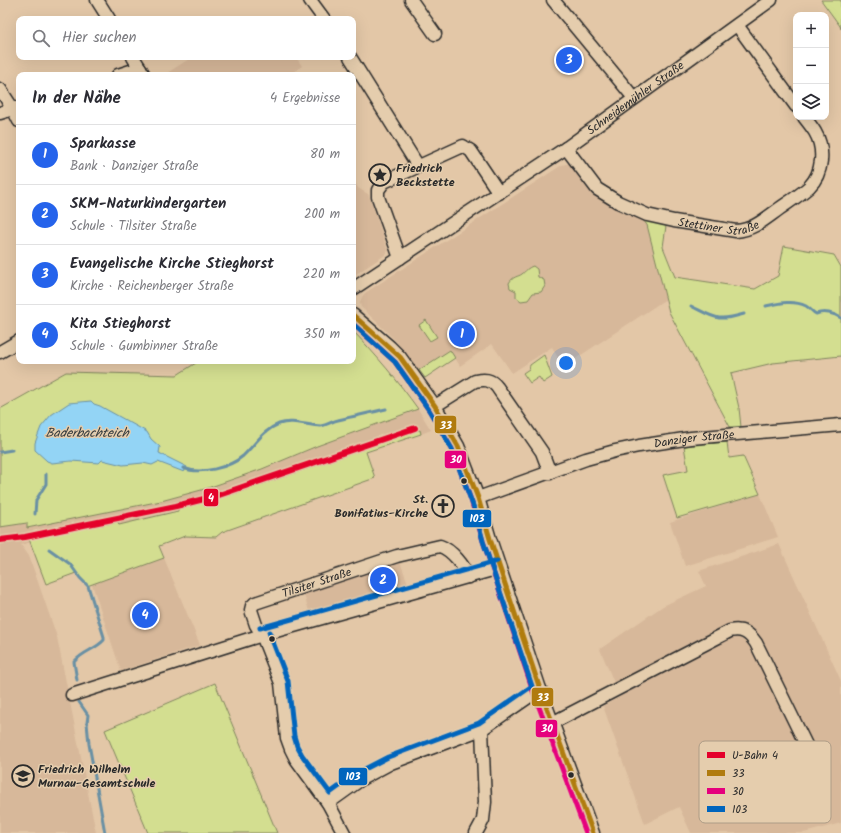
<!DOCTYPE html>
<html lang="de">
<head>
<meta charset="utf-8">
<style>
  body { margin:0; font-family:Kalam,sans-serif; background:#f2f2f3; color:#2b2b33 }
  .controls { position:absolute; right:12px; top:12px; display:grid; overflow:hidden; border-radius:8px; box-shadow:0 4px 16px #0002 }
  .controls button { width:36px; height:36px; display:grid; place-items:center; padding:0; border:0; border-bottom:1px solid #e1e1e2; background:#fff; color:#2b2b33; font:20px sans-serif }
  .you { position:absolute; left:566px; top:363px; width:14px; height:14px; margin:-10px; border:3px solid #fff; border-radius:50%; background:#1a73e8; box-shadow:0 0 0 6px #1a73e833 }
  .badge { display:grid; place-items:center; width:26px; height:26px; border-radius:50%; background:#2563eb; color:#fff; font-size:13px; font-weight:700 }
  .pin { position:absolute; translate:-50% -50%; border:2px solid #fff; box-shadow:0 1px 4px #0006 }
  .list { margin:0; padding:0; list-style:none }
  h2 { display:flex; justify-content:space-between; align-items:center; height:52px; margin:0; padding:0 16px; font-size:17px }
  h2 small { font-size:13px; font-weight:400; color:#7c7c81 }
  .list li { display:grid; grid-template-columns:26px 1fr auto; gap:12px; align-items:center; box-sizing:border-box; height:60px; padding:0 16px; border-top:1px solid #e1e1e2 }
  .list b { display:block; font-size:15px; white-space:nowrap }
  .list p { margin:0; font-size:13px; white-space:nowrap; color:#7c7c81 }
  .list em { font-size:13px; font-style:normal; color:#7c7c81 }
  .icon { flex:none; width:22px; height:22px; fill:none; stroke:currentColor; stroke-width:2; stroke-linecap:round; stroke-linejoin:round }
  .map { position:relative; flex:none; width:841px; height:833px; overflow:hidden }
  .search { position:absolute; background:#fff; box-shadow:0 4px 16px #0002; left:16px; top:16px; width:340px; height:44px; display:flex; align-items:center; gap:10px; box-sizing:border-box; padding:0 14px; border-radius:8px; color:#7c7c81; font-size:15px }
  .panel { position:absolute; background:#fff; box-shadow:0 4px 16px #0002; left:16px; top:72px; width:340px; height:292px; border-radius:8px }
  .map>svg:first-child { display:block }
  .built { fill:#d7b89a }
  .green { fill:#d3de90; stroke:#7f845e }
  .water { fill:#93d4f5; stroke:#6990a4 }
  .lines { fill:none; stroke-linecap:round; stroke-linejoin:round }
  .stream { stroke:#6990a4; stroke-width:3 }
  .minor-casing { stroke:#2b2b2b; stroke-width:15 }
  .minor { stroke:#e5cdad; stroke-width:12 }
  .bus-1-casing { stroke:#e5cdad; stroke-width:8 }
  .bus-2-casing { stroke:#e5cdad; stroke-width:8 }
  .bus-3-casing { stroke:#e5cdad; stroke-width:8 }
  .bus-1 { stroke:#b07b0f; stroke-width:5 }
  .bus-2 { stroke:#e5007d; stroke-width:5 }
  .bus-3 { stroke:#0065bd; stroke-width:5 }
  .metro-1-casing { stroke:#e5cdad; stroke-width:9 }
  .metro-1 { stroke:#e4002b; stroke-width:6 }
  .bus-dot { fill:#2b2b2b; stroke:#e5cdad; stroke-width:1.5 }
  .labels { text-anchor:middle; stroke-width:3; stroke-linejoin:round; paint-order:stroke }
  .street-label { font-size:12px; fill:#2b2b2b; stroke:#e5cdad }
  .poi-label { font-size:12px; font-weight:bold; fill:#2b2b2b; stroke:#e5cdad; text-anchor:start }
  .water-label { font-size:13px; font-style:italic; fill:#353c3f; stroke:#e5cdad }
  .key { fill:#e5cdad; stroke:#ad9c86; stroke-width:1 }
  .key-label { font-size:11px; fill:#2b2b2b }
  .line-badge { stroke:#e5cdad; stroke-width:1.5 }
  .badge-label { font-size:11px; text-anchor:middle; font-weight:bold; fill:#fff }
</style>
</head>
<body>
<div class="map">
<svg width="841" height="833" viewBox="0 0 841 833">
  <rect width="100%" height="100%" fill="#e3c7a7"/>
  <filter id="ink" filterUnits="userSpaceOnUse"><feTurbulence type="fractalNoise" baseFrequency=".025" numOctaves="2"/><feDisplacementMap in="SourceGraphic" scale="8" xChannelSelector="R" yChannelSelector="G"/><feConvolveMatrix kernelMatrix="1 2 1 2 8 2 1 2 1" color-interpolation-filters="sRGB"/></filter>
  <g filter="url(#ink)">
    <g class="built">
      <path d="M192,57h104l6,9 -8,6 2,3h-132z"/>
      <path d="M566,164h3l3,3 20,27 30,18 21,8 4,5 19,74 -103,68 -11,-20 -40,26 -20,-29 -32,22 -5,-8 -31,19 -28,-36 -35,-34 -1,-5 2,-5 3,-4 197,-128z"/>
      <path d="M353,179l5,9 10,6 2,4 18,53 -3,4 -32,21z"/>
      <path d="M418,409l13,21 -10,4 -2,-4 -182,63 -59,16v2l-59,14 -1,-3 -88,17 1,3 -10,3 8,11 28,81 39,196h-96v-306l28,-4v5l133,-27 44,-12 57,-20 55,-23z"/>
      <path d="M760,494l18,43 -93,29 -15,-44z"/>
      <path d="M779,544l62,137v142l-37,10h-113l-12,-26 -34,17 -42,-118 17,-9 -20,-48 63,-43 43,-20 -7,-15z"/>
      <path d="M164,558l36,87 -79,26 -29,-87z"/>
      <path d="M399,559l11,30 -99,28 -8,-25z"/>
    </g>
    <g class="green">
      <path d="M821,0h20v29l-1,-3z"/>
      <path d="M643,220l23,6 -3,21 12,30 80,12 23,-13 6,-30 50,9 7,12v89l-68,7 -42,10 8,35 2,19h-11l-61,-115 -22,-87z"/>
      <path d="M533,266l4,3 1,8 6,3 1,6 -4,6 -8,1 -5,7 -7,1 -5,-4v-6l-6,-3 -1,-5c4,-7 9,-6 13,-9 4,-3 5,-6 11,-8z"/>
      <path d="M426,320l11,17 -7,4 -11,-16z"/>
      <path d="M353,331c24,25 45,50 65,78l-101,37 -55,23 -57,20 -44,12 -134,27v-5l-27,4v-118l66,-37 111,3 22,-14h154z"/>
      <path d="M450,350l5,8 -30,20 -6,-8z"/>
      <path d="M544,355l8,22 -9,6 -4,-6 -9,6 -7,-10 6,-4 1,-4z"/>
      <path d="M420,430l1,4 -55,18 9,26 -153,54 -6,5 -31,-1 -26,10 5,12 -77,28 -11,-13 -30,11 -17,-45 89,-17 1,3 59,-14v-2l32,-8 27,-8z"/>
      <path d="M727,442l2,16 14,-2 17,38 -83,24 -14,-43 25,-5 -4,-24z"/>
      <path d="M215,683l62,150h-129l-43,-103z"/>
    </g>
    <path class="water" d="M91,401l3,3 6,2 47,26 4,7 9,8 -1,6 28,14 -3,5 -26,-10 -6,3 -9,-2 -20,2 -21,-5 -3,3 -28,-2 -19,2 -5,-2 -12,-11v-7l6,-16 10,-12 18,-12z"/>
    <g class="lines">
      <g class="stream">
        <path d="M691,306c24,12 26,16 53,8"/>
        <path d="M766,306c14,-3 27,-6 40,0 4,2 6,6 10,8 8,-3 18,-1 25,4"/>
        <path d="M0,452l12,-2"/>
        <path d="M183,468c17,7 46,0 60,-12 12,-11 20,-26 36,-32 14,-5 28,2 42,2 6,-1 12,-5 17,-6 16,-4 32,-7 48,-11"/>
        <path d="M35,514l1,-14 10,-16v-10"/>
        <path d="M49,549l21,15 10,14 8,8 16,51v3c-9,10 -21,11 -30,22l3,18"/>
        <path d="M79,702l9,13 -1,8 2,21 16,89"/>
      </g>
      <g class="minor-casing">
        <g id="minor">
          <path d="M97,0l12,19"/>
          <path d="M310,0l14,19"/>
          <path d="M411,0l24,34"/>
          <path d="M553,0l81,98"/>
          <path d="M737,25l59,81"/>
          <path d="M133,57l11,18"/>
          <path d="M350,57l68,109"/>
          <path d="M118,75l22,-7"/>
          <path d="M0,89l13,20 6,12"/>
          <path d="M0,113l19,-6"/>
          <path id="s1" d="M566,148l31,41 21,13 29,13 27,6 62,10c17,-1 29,-12 43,-22 10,-7 21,-14 30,-22 14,-14 16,-38 6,-55 -3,-5 -7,-10 -11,-15"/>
          <path d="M400,258l-22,-61v-7l6,-8 79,-36 8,5 28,42"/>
          <path id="s2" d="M353,289l213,-141 205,-148"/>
          <path d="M353,315l37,32 10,10 35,49 23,40 20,52 12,41 50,150 53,144"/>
          <path d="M0,352l19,-11"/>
          <path d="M435,406l40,-25c9,-2 16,-2 22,6l45,65 8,21"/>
          <path id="s3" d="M478,498l108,-39 29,-8 24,-5 52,-8 150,-13"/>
          <path d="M72,695l190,-60 237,-67"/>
          <path d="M552,723l178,-92c12,-3 19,2 26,12l51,104"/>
          <path d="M328,803l35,-25 28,-15 91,-34 58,-40"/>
          <path id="s4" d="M344,833l-16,-30 -32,-44 -5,-10 -4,-11 -6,-55 -19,-48 -6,-10 -5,-15 1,-4 3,-3 142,-47 43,-10c12,4 24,20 29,31"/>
          <path d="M476,833l7,-13 2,-18 -3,-73"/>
        </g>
      </g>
      <use href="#minor" class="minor"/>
      <g class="bus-1-casing">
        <path id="bus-1" d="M353,315l47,42 35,49 23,40 20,52 12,41 50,150 53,144"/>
      </g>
      <g class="bus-2-casing">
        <path id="bus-2" d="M353,324l42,38 34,48 23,39 19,51 12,41 50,150 53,142"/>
      </g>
      <g class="bus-3-casing">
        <g id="bus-3">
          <path d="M260,628l237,-67"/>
          <path d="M269,632l19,49 6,55 3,10 5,9 28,38 29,-21 29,-15 91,-34 53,-37 -49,-145 -8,-30 -23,-62 -23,-39 -34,-48 -42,-38"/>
        </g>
      </g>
      <use href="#bus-1" class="bus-1"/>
      <use href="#bus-2" class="bus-2"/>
      <use href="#bus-3" class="bus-3"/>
      <g class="metro-1-casing">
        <path id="metro-1" d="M0,540l25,-3 151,-31 40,-10 199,-68"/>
      </g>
      <use href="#metro-1" class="metro-1"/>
    </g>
  </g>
  <defs>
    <g id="sight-ring" transform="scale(1.15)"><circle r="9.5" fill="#e5cdad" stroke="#2b2b2b" stroke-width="1.5"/><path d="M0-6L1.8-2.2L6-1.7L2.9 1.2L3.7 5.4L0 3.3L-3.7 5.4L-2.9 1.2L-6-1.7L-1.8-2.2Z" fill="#2b2b2b"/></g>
    <g id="church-ring" transform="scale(1.15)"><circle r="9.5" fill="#e5cdad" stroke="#2b2b2b" stroke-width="1.5"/><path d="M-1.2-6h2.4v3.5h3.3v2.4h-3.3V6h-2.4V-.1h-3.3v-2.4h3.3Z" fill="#2b2b2b"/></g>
    <g id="school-ring" transform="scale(1.15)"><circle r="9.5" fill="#e5cdad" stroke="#2b2b2b" stroke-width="1.5"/><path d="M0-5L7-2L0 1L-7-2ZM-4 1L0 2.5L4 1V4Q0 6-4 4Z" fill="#2b2b2b"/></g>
  </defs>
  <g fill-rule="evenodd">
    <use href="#sight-ring" x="380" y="175"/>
    <use href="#church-ring" x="443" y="506"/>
    <use href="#school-ring" x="23" y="776"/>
  </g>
  <g class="bus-dot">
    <circle cx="464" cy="481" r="3.5"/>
    <circle cx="272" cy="639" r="3.5"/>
    <circle cx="571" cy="775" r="3.5"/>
  </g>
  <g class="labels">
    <g class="street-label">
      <text dy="4" stroke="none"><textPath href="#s2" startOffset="341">Schneidemühler Straße</textPath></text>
      <text dy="4" stroke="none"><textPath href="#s1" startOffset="181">Stettiner Straße</textPath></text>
      <text dy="4" stroke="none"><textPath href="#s3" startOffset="225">Danziger Straße</textPath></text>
      <text dy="4" stroke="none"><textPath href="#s4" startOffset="319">Tilsiter Straße</textPath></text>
    </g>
    <g class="poi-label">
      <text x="396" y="172">Friedrich<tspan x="396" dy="14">Beckstette</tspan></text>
      <text x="428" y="503" text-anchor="end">St.<tspan x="428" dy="14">Bonifatius-Kirche</tspan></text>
      <text x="38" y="773">Friedrich Wilhelm<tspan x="38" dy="14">Murnau-Gesamtschule</tspan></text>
    </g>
    <g class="water-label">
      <text x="87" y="437">Baderbachteich</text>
    </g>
  </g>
  <rect x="699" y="741" width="132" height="82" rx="6" class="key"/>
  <rect x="707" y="752" width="18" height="6" fill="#e4002b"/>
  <rect x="707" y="770" width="18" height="6" fill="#b07b0f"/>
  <rect x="707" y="788" width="18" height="6" fill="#e5007d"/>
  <rect x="707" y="806" width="18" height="6" fill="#0065bd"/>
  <g class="key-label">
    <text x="732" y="759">U-Bahn 4</text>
    <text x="732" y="777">33</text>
    <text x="732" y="795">30</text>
    <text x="732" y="813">103</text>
  </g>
  <g class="line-badge">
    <rect x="434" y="415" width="23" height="19" rx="4" fill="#b07b0f"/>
    <rect x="444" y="450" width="23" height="19" rx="4" fill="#e5007d"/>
    <rect x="203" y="488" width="16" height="19" rx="4" fill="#e4002b"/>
    <rect x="462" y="509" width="30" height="19" rx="4" fill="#0065bd"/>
    <rect x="531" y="687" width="23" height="20" rx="4" fill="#b07b0f"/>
    <rect x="535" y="719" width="23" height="19" rx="4" fill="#e5007d"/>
    <rect x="338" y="767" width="30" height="19" rx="4" fill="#0065bd"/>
  </g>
  <g class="badge-label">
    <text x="446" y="429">33</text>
    <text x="456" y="463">30</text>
    <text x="211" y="501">4</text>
    <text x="477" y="522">103</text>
    <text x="543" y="701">33</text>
    <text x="547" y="732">30</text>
    <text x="353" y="780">103</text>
  </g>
</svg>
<div class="controls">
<button>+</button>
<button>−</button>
<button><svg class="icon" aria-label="layers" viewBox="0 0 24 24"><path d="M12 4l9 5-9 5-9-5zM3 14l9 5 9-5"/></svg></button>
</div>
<div class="you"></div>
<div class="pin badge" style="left:462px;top:334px">1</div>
<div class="pin badge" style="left:383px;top:580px">2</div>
<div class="pin badge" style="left:569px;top:60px">3</div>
<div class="pin badge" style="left:145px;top:615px">4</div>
<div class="search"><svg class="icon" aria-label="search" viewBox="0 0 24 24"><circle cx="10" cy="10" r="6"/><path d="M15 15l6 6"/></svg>Hier suchen</div>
<section class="panel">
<h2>In der Nähe<small>4 Ergebnisse</small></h2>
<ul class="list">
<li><span class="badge">1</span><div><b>Sparkasse</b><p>Bank · Danziger Straße</p></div><em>80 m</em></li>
<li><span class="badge">2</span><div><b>SKM-Naturkindergarten</b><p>Schule · Tilsiter Straße</p></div><em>200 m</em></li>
<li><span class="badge">3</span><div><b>Evangelische Kirche Stieghorst</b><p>Kirche · Reichenberger Straße</p></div><em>220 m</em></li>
<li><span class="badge">4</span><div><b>Kita Stieghorst</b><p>Schule · Gumbinner Straße</p></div><em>350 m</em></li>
</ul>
</section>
</div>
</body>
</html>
